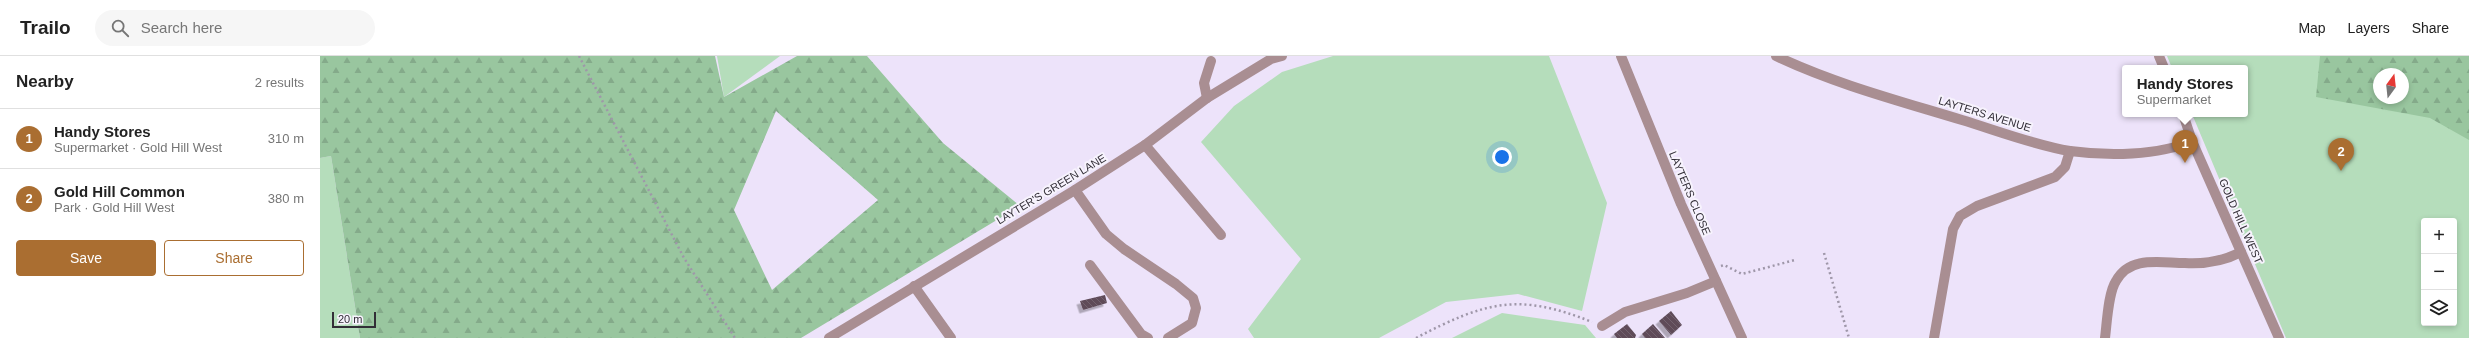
<!DOCTYPE html>
<html lang="en">
<head>
<meta charset="utf-8">
<style>
  body { margin:0; font-family:Helvetica,sans-serif; background:#f6f6f6; color:#222 }
  .controls { position:absolute; right:12px; bottom:12px; display:grid; overflow:hidden; border-radius:4px; box-shadow:0 2px 6px #0003 }
  .controls button { width:36px; height:36px; display:grid; place-items:center; padding:0; border:0; border-bottom:1px solid #e0e0e0; background:#fff; color:#222; font:20px sans-serif }
  .compass { position:absolute; left:2053px; top:12px; width:36px; height:36px; border-radius:50%; background:#fff; box-shadow:0 2px 6px #0003; rotate:15deg }
  .scale { position:absolute; left:12px; bottom:10px; width:44px; box-sizing:border-box; padding-left:4px; border:2px solid #322e37; border-top:0; font-size:11px; line-height:14px; white-space:nowrap; color:#322e37; -webkit-text-stroke:3px #f7f3fd; paint-order:stroke }
  .you { position:absolute; left:1182px; top:101px; width:14px; height:14px; margin:-10px; border:3px solid #fff; border-radius:50%; background:#1a73e8; box-shadow:0 0 0 6px #1a73e833 }
  .badge { display:grid; place-items:center; width:26px; height:26px; border-radius:50%; background:#aa6e31; color:#fff; font-size:13px; font-weight:700 }
  .pin { position:absolute; translate:-50% -33px; filter:drop-shadow(0 1px 2px #0008) }
  .pin::after { content:''; position:absolute; top:21px; width:14px; height:12px; background:inherit; clip-path:polygon(0 0,100% 0,50% 100%) }
  .popup { position:absolute; left:1802px; top:9px; width:126px; height:52px; box-sizing:border-box; display:grid; place-content:center; border-radius:4px; background:#fff; filter:drop-shadow(0 1px 3px #0005); font-size:13px; white-space:nowrap; color:#767676 }
  .popup b { font-size:15px; color:#222 }
  .popup::after { content:''; position:absolute; left:50%; top:100%; margin-left:-8px; border:8px solid transparent; border-top-color:#fff }
  .list { margin:0; padding:0; list-style:none }
  h2 { display:flex; justify-content:space-between; align-items:center; height:52px; margin:0; padding:0 16px; font-size:17px }
  h2 small { font-size:13px; font-weight:400; color:#767676 }
  .list li { display:grid; grid-template-columns:26px 1fr auto; gap:12px; align-items:center; box-sizing:border-box; height:60px; padding:0 16px; border-top:1px solid #e0e0e0 }
  .list b { display:block; font-size:15px; white-space:nowrap }
  .list p { margin:0; font-size:13px; white-space:nowrap; color:#767676 }
  .list em { font-size:13px; font-style:normal; color:#767676 }
  .actions { display:flex; gap:8px; padding:12px 16px }
  .actions a { flex:1; padding:9px 0; border:1px solid #aa6e31; border-radius:4px; text-align:center; font-size:14px; color:#aa6e31 }
  .actions .main { background:#aa6e31; color:#fff }
  .icon { flex:none; width:22px; height:22px; fill:none; stroke:currentColor; stroke-width:2; stroke-linecap:round; stroke-linejoin:round }
  .map { position:relative; flex:none; width:2149px; height:282px; overflow:hidden }
  header { display:flex; align-items:center; gap:24px; box-sizing:border-box; height:56px; padding:0 20px; background:#fff; border-bottom:1px solid #e0e0e0 }
  header strong { font-size:19px }
  nav { display:flex; gap:22px; margin-inline-start:auto; font-size:14px }
  .search { width:280px; height:36px; background:#f6f6f6; display:flex; align-items:center; gap:10px; box-sizing:border-box; padding:0 14px; border-radius:22px; color:#767676; font-size:15px }
  main { display:flex }
  aside { flex:1; background:#fff }
  .map>svg:first-child { display:block }
  .green { fill:#b5ddbb; fill-rule:evenodd }
  .forest { fill:url(#forest-firs); fill-rule:evenodd }
  .building { fill:url(#building-back-hatch); filter:url(#shadow) }
  .lines { fill:none; stroke-linecap:round; stroke-linejoin:round }
  .path { stroke:#9f97a9; stroke-width:2.5; stroke-dasharray:2 3; stroke-linecap:butt }
  .minor { stroke:#a98e92; stroke-width:10 }
  .labels { text-anchor:middle; stroke-width:4; stroke-linejoin:round; paint-order:stroke }
  .street-label { font-size:11px; fill:#322e37; stroke:#f7f3fd }
</style>
</head>
<body>
<header>
<strong>Trailo</strong>
<div class="search"><svg class="icon" aria-label="search" viewBox="0 0 24 24"><circle cx="10" cy="10" r="6"/><path d="M15 15l6 6"/></svg>Search here</div>
<nav><a>Map</a><a>Layers</a><a>Share</a></nav>
</header>
<main>
<aside>
<h2>Nearby<small>2 results</small></h2>
<ul class="list">
<li><span class="badge">1</span><div><b>Handy Stores</b><p>Supermarket · Gold Hill West</p></div><em>310 m</em></li>
<li><span class="badge">2</span><div><b>Gold Hill Common</b><p>Park · Gold Hill West</p></div><em>380 m</em></li>
</ul>
<div class="actions"><a class="main">Save</a><a>Share</a></div>
</aside>
<div class="map">
<svg width="2149" height="282" viewBox="0 0 2149 282">
  <defs>
    <pattern id="forest-firs" width="22" height="20" patternUnits="userSpaceOnUse"><rect width="22" height="20" fill="#99c69f"/><path d="M5 1l3.5 6h-7zM16 11l3.5 6h-7z" fill="#84aa8a"/></pattern>
    <pattern id="building-back-hatch" width="6" height="6" patternUnits="userSpaceOnUse"><rect width="6" height="6" fill="#5e4b59"/><path d="M-1 5l2 2M0 0l6 6M5-1l2 2" fill="none" stroke="#72626e"/></pattern>
    <filter id="shadow"><feDropShadow dx="-3.5" dy="3.5" stdDeviation="0" flood-color="#0004"/></filter>
  </defs>
  <rect width="100%" height="100%" fill="#ede3fa"/>
  <g class="green">
    <path d="M397,0h63l-56,41z"/>
    <path d="M1013,0h216l58,147 -25,108 -64,-17 -72,8 -67,36h-125l-6,-9 53,-70 -100,-117 33,-36 48,-34z"/>
    <path d="M1847,0h302v282h-183l-94,-224h53v-46h-73zM2059,18h24v24h-24zM2104,165h30v102h-30z"/>
    <path d="M11,100l29,182h-40v-180z"/>
    <path d="M1182,257l83,12 11,13h-144z"/>
  </g>
  <g class="forest">
    <path d="M0,0h395l9,41 73,-41h70l76,87 77,63 -219,132h-441l-29,-182 -11,2zM456,55l102,89 -106,90 -38,-80z"/>
    <path d="M2000,0h149v84l-39,-22 -114,-21zM2059,18h24v24h-24z"/>
  </g>
  <g class="building">
    <path d="M785,239l2,8 -24,7 -3,-9z"/>
    <path d="M1351,255l11,14 -11,10 -12,-14z"/>
    <path d="M1307,268l9,11 -1,3h-18l-3,-4z"/>
    <path d="M1333,268l12,14h-20l-3,-4z"/>
  </g>
  <g class="lines">
    <g class="path">
      <path d="M259,0l105,202 51,80"/>
      <path d="M1504,197l25,85"/>
      <path d="M1401,210l3,-1 18,9 53,-14"/>
      <path d="M1096,282c69,-36 102,-46 176,-16"/>
    </g>
    <g class="minor">
      <path d="M1301,0l60,148 61,134"/>
      <path d="M1456,0c59,28 124,45 186,64 33,10 75,26 108,31 37,5 88,5 122,-10"/>
      <path d="M1839,0l5,12"/>
      <path d="M887,42l-3,-15 7,-22"/>
      <path d="M1863,58l9,27 87,197"/>
      <path d="M825,89l76,90"/>
      <path d="M755,134l31,44 18,15 52,35 17,14 3,10 -4,15 -24,15"/>
      <path d="M770,209l51,69 7,4"/>
      <path d="M594,230l37,52"/>
      <path d="M1282,270l23,-14 62,-19 29,-12"/>
      <path d="M509,282l246,-148 70,-45 62,-47 64,-39 11,-3"/>
      <path d="M1614,282l19,-109 7,-13 17,-10 78,-29 10,-10 5,-16"/>
      <path d="M1785,282c2,-15 3,-45 11,-57 14,-26 45,-18 69,-18 19,1 39,-2 56,-11"/>
    </g>
  </g>
  <g class="labels">
    <g class="street-label">
      <text transform="translate(1665 58) rotate(17)" y="4">LAYTERS AVENUE</text>
      <text transform="translate(731 133) rotate(-31)" y="4">LAYTER'S GREEN LANE</text>
      <text transform="translate(1370 137) rotate(67)" y="4">LAYTERS CLOSE</text>
      <text transform="translate(1921 165) rotate(66)" y="4">GOLD HILL WEST</text>
    </g>
  </g>
</svg>
<div class="controls">
<button>+</button>
<button>−</button>
<button><svg class="icon" aria-label="layers" viewBox="0 0 24 24"><path d="M12 4l9 5-9 5-9-5zM3 14l9 5 9-5"/></svg></button>
</div>
<svg class="compass" viewBox="-18 -18 36 36"><path d="M0-13l5 13h-10z" fill="#e53935"/><path d="M0 13l5-13h-10z" fill="#767676"/></svg>
<div class="scale">20 m</div>
<div class="you"></div>
<div class="pin badge" style="left:1865px;top:107px">1</div>
<div class="popup"><b>Handy Stores</b>Supermarket</div>
<div class="pin badge" style="left:2021px;top:115px">2</div>
</div>
</main>
</body>
</html>
